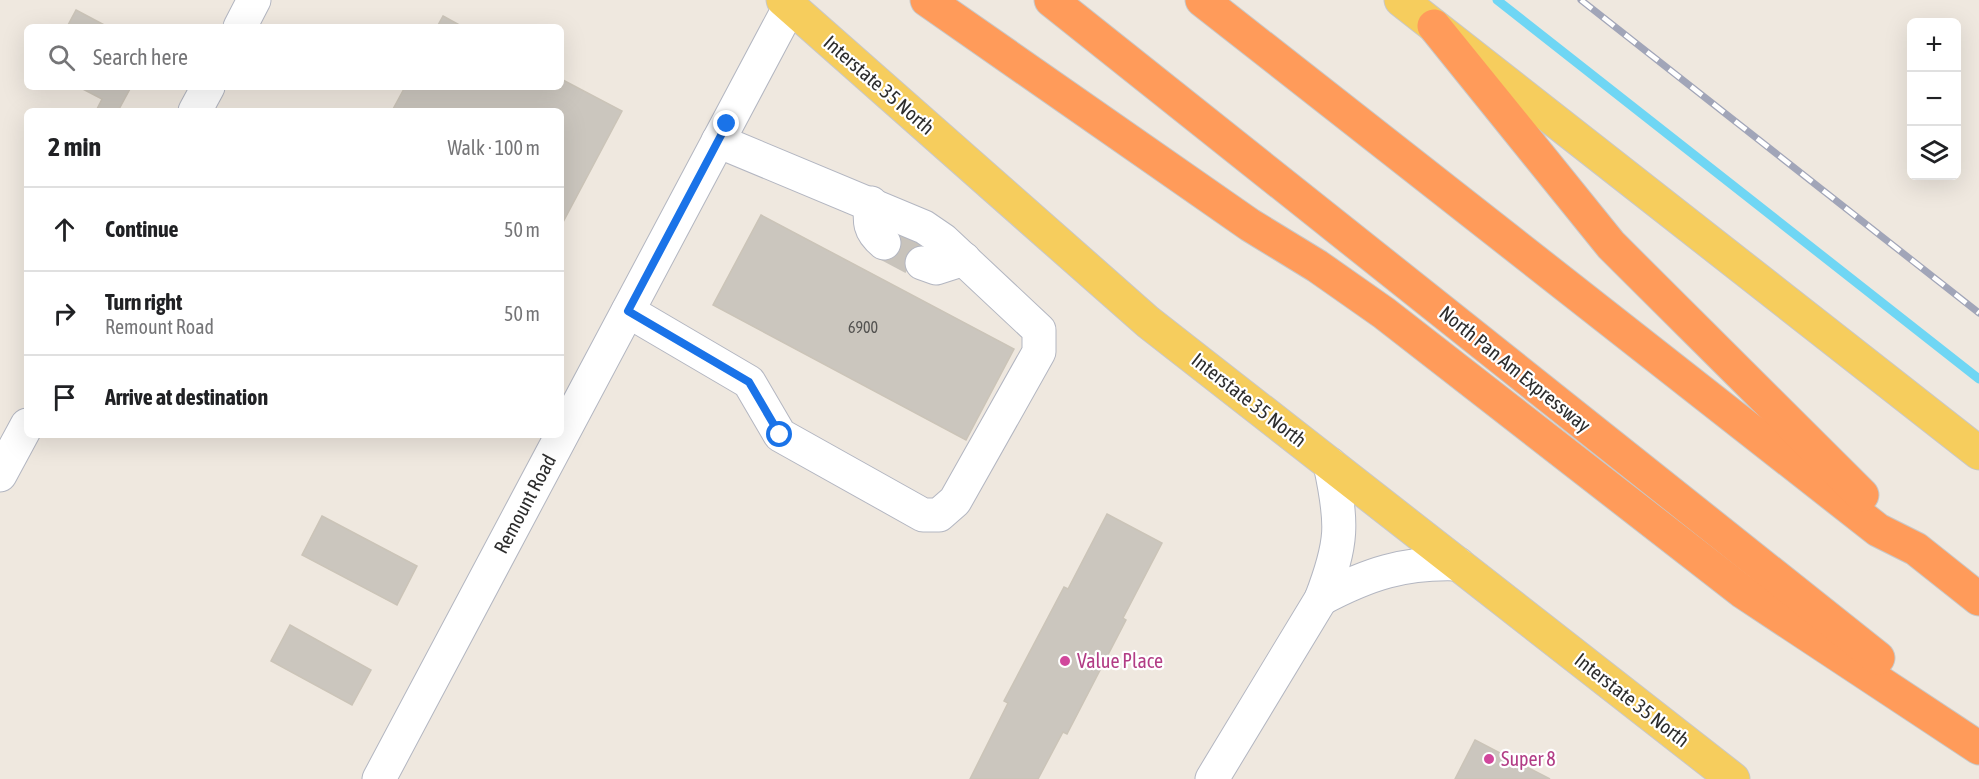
<!DOCTYPE html>
<html lang="en">
<head>
<meta charset="utf-8">
<style>
  body { margin:0; font-family:"Asap Condensed",sans-serif; background:#f2f2f2; color:#202124 }
  .controls { position:absolute; right:18px; top:18px; display:grid; overflow:hidden; border-radius:9px; box-shadow:0 6px 24px #0002 }
  .controls button { width:54px; height:54px; display:grid; place-items:center; padding:0; border:0; border-bottom:2px solid #e0e0e0; background:#fff; color:#202124; font:30px sans-serif }
  .stop { position:absolute; width:18px; height:18px; margin:-14px; border:4px solid #1a73e8; border-radius:50%; background:#fff }
  .stop.end { background:#1a73e8; border-color:#fff; box-shadow:0 2px 6px #0008 }
  .list { margin:0; padding:0; list-style:none }
  h2 { display:flex; justify-content:space-between; align-items:center; height:78px; margin:0; padding:0 24px; font-size:26px }
  h2 small { font-size:20px; font-weight:400; color:#757577 }
  .list li { display:grid; grid-template-columns:39px 1fr auto; gap:18px; align-items:center; box-sizing:border-box; height:84px; padding:0 24px; border-top:2px solid #e0e0e0 }
  .list b { display:block; font-size:22px; white-space:nowrap }
  .list p { margin:0; font-size:20px; white-space:nowrap; color:#757577 }
  .list em { font-size:20px; font-style:normal; color:#757577 }
  .icon { flex:none; width:33px; height:33px; fill:none; stroke:currentColor; stroke-width:2; stroke-linecap:round; stroke-linejoin:round }
  .map { position:relative; flex:none; width:1979px; height:779px; overflow:hidden }
  .search { position:absolute; background:#fff; box-shadow:0 6px 24px #0002; left:24px; top:24px; width:540px; height:66px; display:flex; align-items:center; gap:15px; box-sizing:border-box; padding:0 21px; border-radius:9px; color:#757577; font-size:22px }
  .panel { position:absolute; background:#fff; box-shadow:0 6px 24px #0002; left:24px; top:108px; width:540px; height:330px; border-radius:9px }
  .map>svg:first-child { display:block }
  .lines { fill:none; stroke-linecap:round; stroke-linejoin:round }
  .stream { stroke:#6fd6f4; stroke-width:9 }
  .building { fill:#cbc6be; stroke:#cbc4b8; stroke-width:1.5 }
  .minor-tunnel { stroke:#c8c3bb; stroke-width:33; stroke-dasharray:33 16; stroke-linecap:butt }
  .minor-casing { stroke:#b3b6c1; stroke-width:35 }
  .major-casing { stroke:#c8c8c8; stroke-width:35 }
  .highway-casing { stroke:#c8c8c8; stroke-width:35 }
  .minor { stroke:#fff; stroke-width:33 }
  .major { stroke:#f6cd5d; stroke-width:33 }
  .highway { stroke:#ff9b5a; stroke-width:33 }
  .rail-casing { stroke:#a1a5b8; stroke-width:7 }
  .rail { stroke:#fff; stroke-width:4.5; stroke-dasharray:14; stroke-linecap:butt }
  .route { stroke:#1a73e8; stroke-width:8 }
  .hotel-dot { fill:#d1479c; stroke:#fff; stroke-width:2 }
  .labels { text-anchor:middle; stroke-width:4.5; stroke-linejoin:round; paint-order:stroke }
  .number-label { font-size:16px; fill:#545351 }
  .street-label { font-size:20px; fill:#2d2d2d; stroke:#fff }
  .hotel-label { font-size:20px; fill:#b23c85; stroke:#fff; text-anchor:start }
</style>
</head>
<body>
<div class="map">
<svg width="1979" height="779" viewBox="0 0 1979 779">
  <rect width="100%" height="100%" fill="#efe8df"/>
  <g class="lines">
    <path class="stream" d="M1497,0l482,379"/>
  </g>
  <g class="building">
    <path d="M76,10l32,17h-41z"/>
    <path d="M443,16l20,11h-26z"/>
    <path d="M561,79l61,32 -61,115v-115h-169l13,-24h156z"/>
    <path d="M79,87h52l-13,24h-22l6,-12z"/>
    <path d="M761,215l253,134 -48,91 -253,-135z"/>
    <path d="M1107,514l55,29 -39,75 3,2 -59,114 -4,-2 -25,47h-68l38,-76 -4,-2 60,-114 4,2z"/>
    <path d="M322,516l95,50 -20,39 -95,-50z"/>
    <path d="M290,625l81,45 -19,35 -81,-44z"/>
    <path d="M1475,740l75,39h-95z"/>
  </g>
  <g class="lines">
    <path class="minor-tunnel" d="M884,243l38,20"/>
    <g class="minor-casing">
      <g id="minor">
        <path d="M240,27l14,-27"/>
        <path d="M195,111l13,-24"/>
        <path d="M871,203c-2,19 -2,28 13,40"/>
        <path d="M922,263l14,5 28,-9"/>
        <path d="M628,311l121,71 31,53 143,80h16l16,-14 84,-149v-22l-96,-90 -19,-13 -206,-86"/>
        <path d="M0,475l27,-50"/>
        <path d="M1321,599c47,-25 83,-37 137,-35"/>
        <path d="M379,779l411,-773"/>
        <path d="M1212,779l109,-180c22,-57 22,-75 9,-135"/>
      </g>
    </g>
    <g class="major-casing">
      <g id="major">
        <path d="M783,0l365,322 585,457"/>
        <path d="M1401,0l578,453"/>
      </g>
    </g>
    <g class="highway-casing">
      <g id="highway">
        <path d="M927,0l323,225 67,41 67,47 359,279 236,156"/>
        <path d="M1051,0l827,658"/>
        <path d="M1202,0l676,530 38,19 63,50"/>
        <path d="M1434,26l177,219 251,250"/>
      </g>
    </g>
    <use href="#minor" class="minor"/>
    <use href="#major" class="major"/>
    <use href="#highway" class="highway"/>
    <g class="rail-casing">
      <path id="rail" d="M1581,0l398,313"/>
    </g>
    <use href="#rail" class="rail"/>
  </g>
  <g class="lines">
    <path class="route" d="M727,124l-99,187 121,71 31,53"/>
  </g>
  <g class="hotel-dot">
    <circle cx="1065" cy="661" r="6"/>
    <circle cx="1489" cy="759" r="6"/>
  </g>
  <g class="labels">
    <g class="number-label">
      <text x="863" y="333">6900</text>
    </g>
    <g class="street-label">
      <text transform="translate(879 85) rotate(41)" y="7">Interstate 35 North</text>
      <text transform="translate(1515 369) rotate(39)" y="7">North Pan Am Expressway</text>
      <text transform="translate(1249 400) rotate(38)" y="7">Interstate 35 North</text>
      <text transform="translate(525 504) rotate(-62)" y="7">Remount Road</text>
      <text transform="translate(1632 700) rotate(38)" y="7">Interstate 35 North</text>
    </g>
    <g class="hotel-label">
      <text x="1077" y="668">Value Place</text>
      <text x="1501" y="766">Super 8</text>
    </g>
  </g>
</svg>
<div class="controls">
<button>+</button>
<button>−</button>
<button><svg class="icon" aria-label="layers" viewBox="0 0 24 24"><path d="M12 4l9 5-9 5-9-5zM3 14l9 5 9-5"/></svg></button>
</div>
<div class="stop" style="left:780px;top:435px"></div>
<div class="stop end" style="left:727px;top:124px"></div>
<div class="search"><svg class="icon" aria-label="search" viewBox="0 0 24 24"><circle cx="10" cy="10" r="6"/><path d="M15 15l6 6"/></svg>Search here</div>
<section class="panel">
<h2>2 min<small>Walk · 100 m</small></h2>
<ul class="list">
<li><svg class="icon" aria-label="ahead" viewBox="0 0 24 24"><path d="M12 20V5M6 11l6-6 6 6"/></svg><div><b>Continue</b></div><em>50 m</em></li>
<li><svg class="icon" aria-label="right" viewBox="0 0 24 24"><path d="M7 20v-9h11M14 6l5 5-5 5"/></svg><div><b>Turn right</b><p>Remount Road</p></div><em>50 m</em></li>
<li><svg class="icon" aria-label="arrive" viewBox="0 0 24 24"><path d="M6 21V4h12l-3 4 3 4H6"/></svg><div><b>Arrive at destination</b></div></li>
</ul>
</section>
</div>
</body>
</html>
